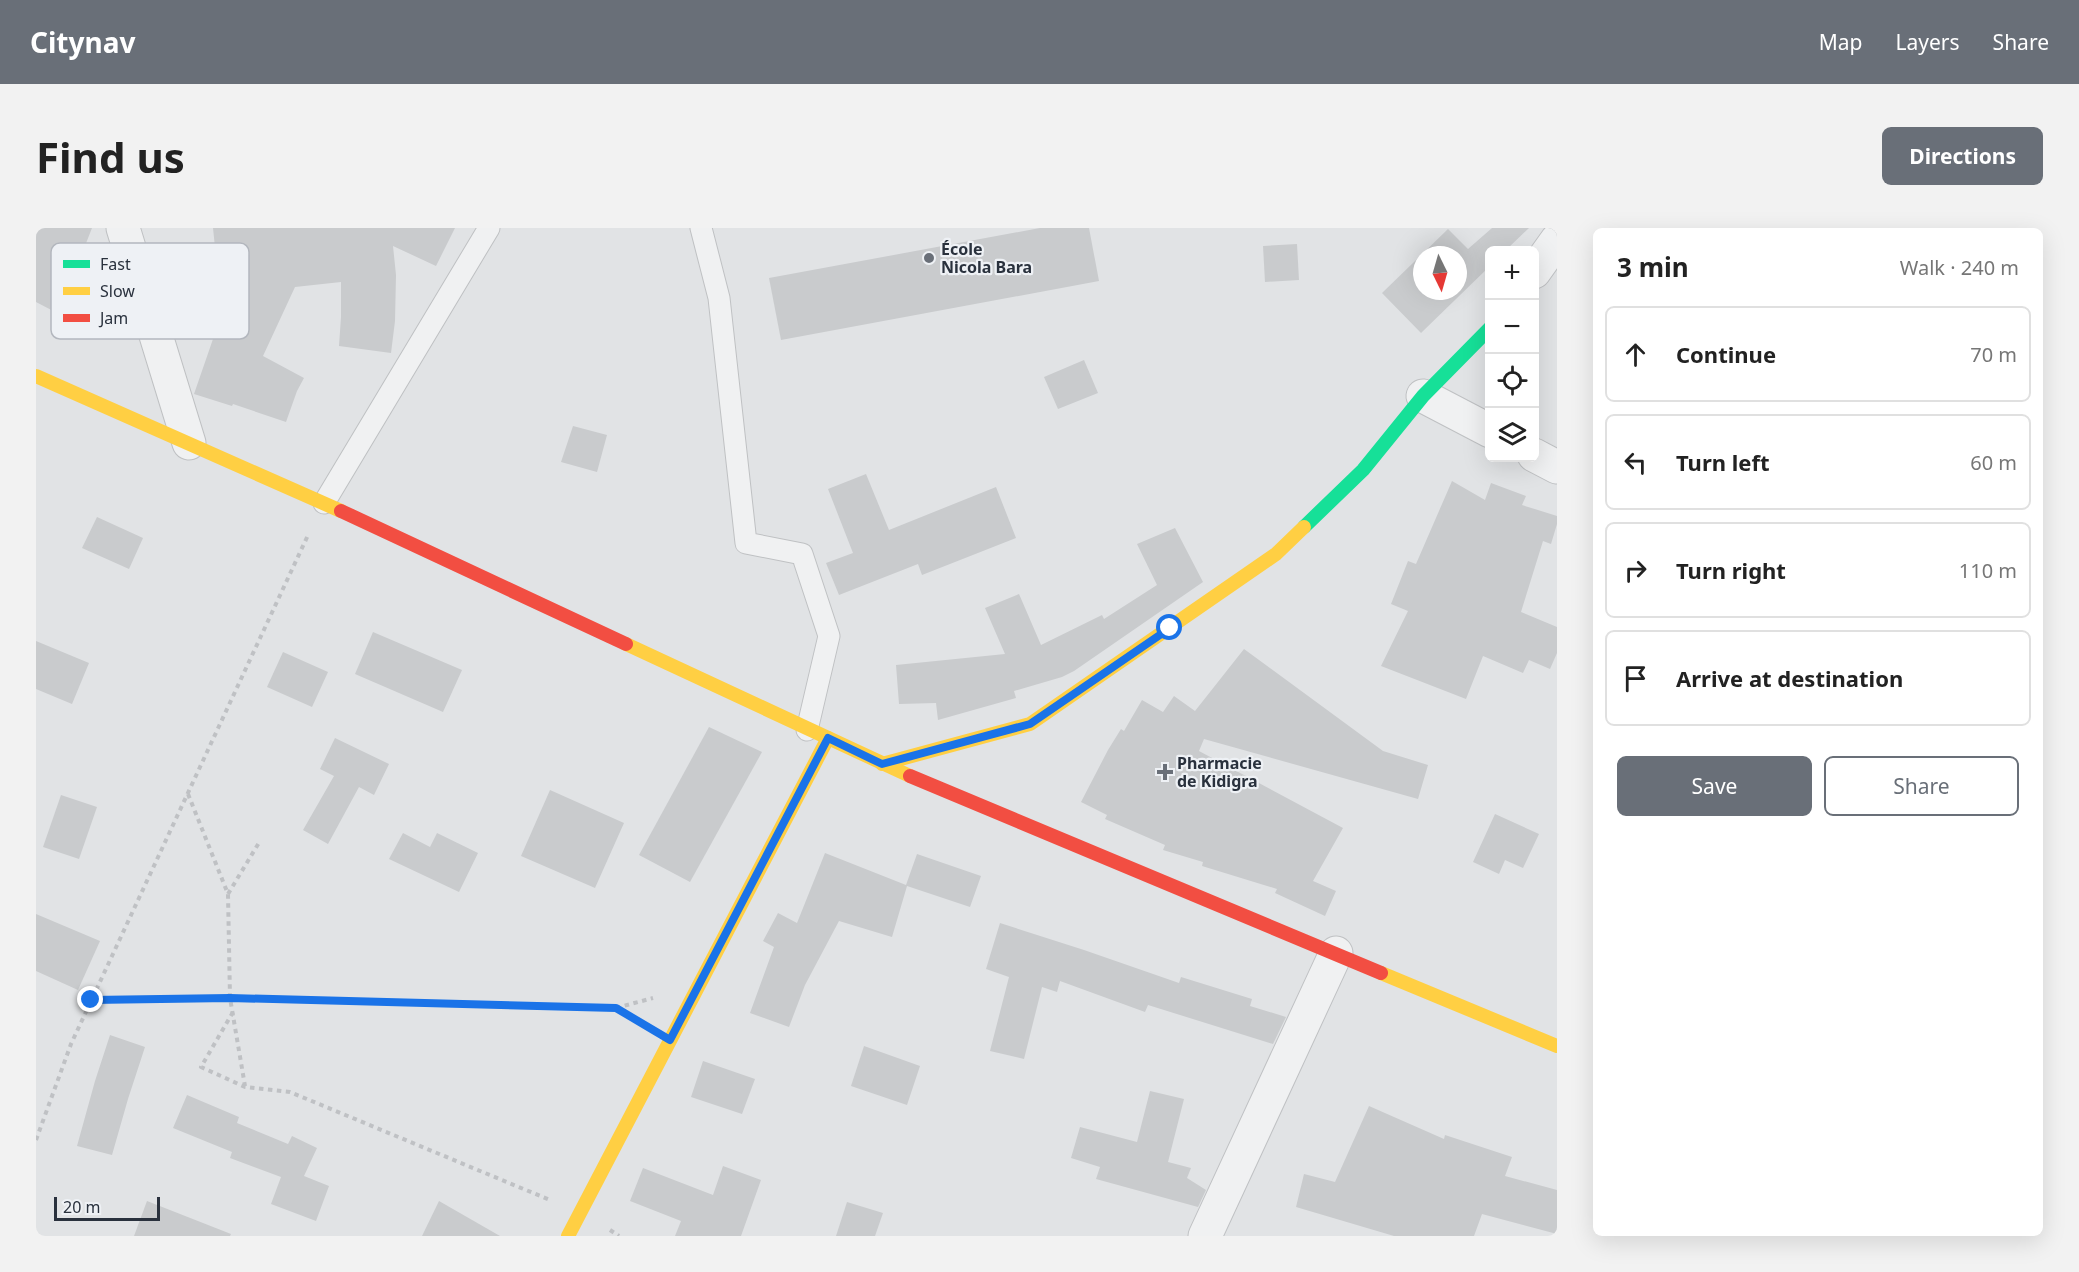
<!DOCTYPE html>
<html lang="en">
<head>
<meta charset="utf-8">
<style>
  body { margin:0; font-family:"Noto Sans",sans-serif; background:#f2f2f2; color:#222 }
  .controls { position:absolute; right:18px; top:18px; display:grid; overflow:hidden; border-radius:9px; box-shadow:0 6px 24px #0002 }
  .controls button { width:54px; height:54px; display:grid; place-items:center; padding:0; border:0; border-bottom:2px solid #e0e0e0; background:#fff; color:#222; font:30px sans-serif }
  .compass { position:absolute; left:1377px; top:18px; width:54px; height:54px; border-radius:50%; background:#fff; box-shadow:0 6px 24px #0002; rotate:175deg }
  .scale { position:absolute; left:18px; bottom:15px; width:106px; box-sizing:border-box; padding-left:6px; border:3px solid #29313d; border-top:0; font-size:16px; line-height:21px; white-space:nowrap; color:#29313d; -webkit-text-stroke:4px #eef1f5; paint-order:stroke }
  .stop { position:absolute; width:18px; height:18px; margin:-14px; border:4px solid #1a73e8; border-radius:50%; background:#fff }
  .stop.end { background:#1a73e8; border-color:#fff; box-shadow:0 2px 6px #0008 }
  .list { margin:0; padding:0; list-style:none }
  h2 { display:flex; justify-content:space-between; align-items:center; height:78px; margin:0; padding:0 24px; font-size:26px }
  h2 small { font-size:20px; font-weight:400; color:#767676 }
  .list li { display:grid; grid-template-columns:39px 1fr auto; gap:18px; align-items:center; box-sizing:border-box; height:96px; margin:0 12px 12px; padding:0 12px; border:2px solid #e0e0e0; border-radius:9px }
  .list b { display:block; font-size:22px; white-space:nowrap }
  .list em { font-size:20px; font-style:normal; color:#767676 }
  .actions { display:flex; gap:12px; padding:18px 24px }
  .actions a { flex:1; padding:14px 0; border:2px solid #696f78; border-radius:9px; text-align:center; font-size:21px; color:#696f78 }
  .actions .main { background:#696f78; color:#fff }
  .icon { flex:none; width:33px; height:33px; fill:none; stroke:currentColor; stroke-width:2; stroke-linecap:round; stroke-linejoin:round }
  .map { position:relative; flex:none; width:1521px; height:1008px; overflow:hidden; border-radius:9px }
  header { display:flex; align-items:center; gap:36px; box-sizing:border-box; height:84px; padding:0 30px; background:#696f78; color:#fff }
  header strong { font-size:28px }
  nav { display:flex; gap:33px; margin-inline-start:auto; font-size:21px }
  .intro { display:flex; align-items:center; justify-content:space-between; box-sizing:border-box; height:144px; padding:0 36px }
  h1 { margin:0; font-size:42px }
  .button { padding:15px 27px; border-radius:9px; background:#696f78; color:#fff; font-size:21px; font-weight:700 }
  main { display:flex; gap:36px; padding:0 36px }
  aside { flex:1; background:#fff; border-radius:9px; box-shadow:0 6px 24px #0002 }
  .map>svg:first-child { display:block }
  .building { fill:#c9cbcd; fill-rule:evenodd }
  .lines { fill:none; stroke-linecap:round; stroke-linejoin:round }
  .lane-casing { stroke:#bfc1c3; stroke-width:23 }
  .street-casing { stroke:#bfc1c3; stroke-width:35 }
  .path { stroke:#bfc1c4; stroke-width:4; stroke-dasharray:4.5 4.5; stroke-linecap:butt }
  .lane { stroke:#f0f1f2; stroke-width:21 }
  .street { stroke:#f0f1f2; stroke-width:33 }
  .fast { stroke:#16e098; stroke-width:14 }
  .slow { stroke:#ffcf43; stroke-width:14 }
  .jam { stroke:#f24e42; stroke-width:14 }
  .route { stroke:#1a73e8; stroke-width:8 }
  .poi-dot { fill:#696f78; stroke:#eef1f5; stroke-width:2 }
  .labels { text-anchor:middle; stroke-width:4.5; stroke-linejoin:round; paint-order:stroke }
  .poi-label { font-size:16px; font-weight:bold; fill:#29313d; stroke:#eef1f5; text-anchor:start }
  .key { fill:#eef1f5; stroke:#b3b7be; stroke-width:1.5 }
  .key-label { font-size:16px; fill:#29313d }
</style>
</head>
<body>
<header>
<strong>Citynav</strong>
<nav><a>Map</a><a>Layers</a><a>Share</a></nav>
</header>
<div class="intro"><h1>Find us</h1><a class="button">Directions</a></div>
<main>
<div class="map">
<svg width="1521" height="1008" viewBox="0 0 1521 1008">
  <rect width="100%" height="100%" fill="#e1e3e5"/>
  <g class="building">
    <path d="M0,0h56l-9,23 10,7 -34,56 -23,-12z"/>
    <path d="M177,0h242l-19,38 -43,-20 3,29 -1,46 -4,32 -52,-7 2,-29v-35l-46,5 -32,69 41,22 -7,13 -11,31 -53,-18 -1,2 -38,-12 19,-55 -12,-6 37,-79 -22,3z"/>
    <path d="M1004,0h49l10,53 -318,59 -12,-62z"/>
    <path d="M1456,0h37l-23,22h-16v16l-69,67 -39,-40 66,-64 20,20zM1386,27h36v36h-36z"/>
    <path d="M1261,16l2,36 -34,2 -2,-36z"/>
    <path d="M1048,132l14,33 -40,16 -14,-32z"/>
    <path d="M537,198l34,9 -10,37 -36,-10z"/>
    <path d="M830,246l23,56 107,-43 20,51 -94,37 -4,-11 -79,31 -13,-32 27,-10 -25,-64z"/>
    <path d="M1416,253l33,19 6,-17 35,13 -4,9 35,11v8l-6,20 -8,-3 -22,71 36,15v26l-7,16 -21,-9 -6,13 -40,-17 -17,43 -85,-33 27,-55 -17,-7 17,-43 8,3z"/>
    <path d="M61,289l46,21 -14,31 -47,-21z"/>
    <path d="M1139,300l28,54 -129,89 -12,6 -48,14 2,7 -78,22 -2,-17 -37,1 -3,-39 109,-11 -20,-46 34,-14 22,51 61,-30 2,4 53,-34 -20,-41z"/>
    <path d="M337,404l89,38 -19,42 -88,-38z"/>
    <path d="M0,413l53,22 -17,41 -36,-15z"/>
    <path d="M1208,421l139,102 45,14 -10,34 -214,-60 -5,12 144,77 -30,53 23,10 -11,25 -50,-23 2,-4 -75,-23 1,-4 -40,-12 2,-5 -60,-26 2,-4 -26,-13 27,-52 13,-21 3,2 18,-31 21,12 11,-16 21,15z"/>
    <path d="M247,424l45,20 -16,35 -45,-20z"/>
    <path d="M673,499l53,25 -72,130 -51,-27z"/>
    <path d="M299,510l54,26 -15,31 -15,-8 -31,57 -25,-14 31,-54 -14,-7z"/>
    <path d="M514,562l74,33 -29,65 -74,-32z"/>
    <path d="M25,567l36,12 -18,52 -36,-12z"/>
    <path d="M1459,586l44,20 -16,34 -18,-8 -6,14 -26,-12z"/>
    <path d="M367,605l27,14 7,-14 41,20 -19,39 -70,-33z"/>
    <path d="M789,625l81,32 11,-31 64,22 -11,31 -63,-21 -15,51 -53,-16 -34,64 -16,42 -39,-14 24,-66 -11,-6 15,-28 19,10z"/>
    <path d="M0,686l64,27 -22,49 -42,-19z"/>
    <path d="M964,695l84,27 95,33 2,-6 71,22 -2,7 36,11 -13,27 -125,-39 -3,7 -85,-31 -3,11 -15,-5 -18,72 -34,-8 19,-74 -23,-8z"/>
    <path d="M74,807l35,12 -17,52 -16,56 -35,-9 18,-65z"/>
    <path d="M828,818l56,20 -13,39 -56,-19z"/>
    <path d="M667,833l52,18 -13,35 -51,-17z"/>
    <path d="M1114,863l34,8 -16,63 23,6 -4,10 19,12 -8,17 -102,-28 4,-12 -29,-9 9,-31 57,15z"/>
    <path d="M151,867l52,22 -2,6 51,21 4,-8 25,12 -13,28 25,10 -13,35 -45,-17 10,-27 -51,-19 2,-6 -59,-24z"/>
    <path d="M1333,878l75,33 1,-4 67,22 -7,19 52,14v44l-75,-20 -8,22h-80l-98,-29 8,-33 31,8z"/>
    <path d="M687,938l38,14 -20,56h-66l6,-15 -51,-20 13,-33 70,27z"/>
    <path d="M111,973l84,33 -1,2h-96z"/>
    <path d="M403,973l61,35h-78z"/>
    <path d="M811,974l36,11 -8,23h-39z"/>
  </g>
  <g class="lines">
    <g class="lane-casing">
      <g id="lane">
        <path d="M665,0l18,70 27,245 56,11 27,82 -22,94"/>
        <path d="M288,275l165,-275"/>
      </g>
    </g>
    <g class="street-casing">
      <g id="street">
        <path d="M87,0l66,215"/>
        <path d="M1498,44l23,-32"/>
        <path d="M1387,168l67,35"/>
        <path d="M1498,227l23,12"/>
        <path d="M1169,1008l131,-283"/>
      </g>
    </g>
    <g class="path">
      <path d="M152,566l40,100 2,104 15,88"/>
      <path d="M192,666l32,-53"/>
      <path d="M55,772l139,-2 386,10 25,15"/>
      <path d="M580,780l37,-10"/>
      <path d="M197,784l-32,55 44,20 45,5 260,108"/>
      <path d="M0,912l35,-96 238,-511"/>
      <path d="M574,1002l9,6"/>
    </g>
    <use href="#lane" class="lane"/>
    <use href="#street" class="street"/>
    <path class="fast" d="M1268,299l59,-57 60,-74 67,-68"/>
    <g class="slow">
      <path d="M0,148l305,135"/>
      <path d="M590,416l284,132"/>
      <path d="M846,536l148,-40 246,-170 28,-27"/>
      <path d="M1345,745l176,73"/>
      <path d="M532,1008l260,-498"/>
    </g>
    <g class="jam">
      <path d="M305,283l285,133"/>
      <path d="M874,548l471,197"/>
    </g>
  </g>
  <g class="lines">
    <path class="route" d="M55,772l139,-2 386,10 54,32 158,-302 54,26 148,-40 140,-96"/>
  </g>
  <g class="poi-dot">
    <circle cx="893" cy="30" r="6"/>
    <path d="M1126 535h6v6h6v6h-6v6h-6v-6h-6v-6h6z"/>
  </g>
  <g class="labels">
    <g class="poi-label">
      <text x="905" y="27">École<tspan x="905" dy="18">Nicola Bara</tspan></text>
      <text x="1141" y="541">Pharmacie<tspan x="1141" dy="18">de Kidigra</tspan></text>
    </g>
  </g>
  <rect x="15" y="15" width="198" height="96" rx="9" class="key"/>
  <rect x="27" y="32" width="27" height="8" fill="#16e098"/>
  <rect x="27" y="59" width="27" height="8" fill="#ffcf43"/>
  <rect x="27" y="86" width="27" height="8" fill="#f24e42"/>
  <g class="key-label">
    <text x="64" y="42">Fast</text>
    <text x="64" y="69">Slow</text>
    <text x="64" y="96">Jam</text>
  </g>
</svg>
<div class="controls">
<button>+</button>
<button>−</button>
<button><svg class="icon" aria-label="locate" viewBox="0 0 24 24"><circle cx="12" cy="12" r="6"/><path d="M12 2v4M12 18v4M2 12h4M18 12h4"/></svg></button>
<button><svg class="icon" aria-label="layers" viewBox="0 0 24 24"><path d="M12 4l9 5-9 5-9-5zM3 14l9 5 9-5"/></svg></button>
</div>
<svg class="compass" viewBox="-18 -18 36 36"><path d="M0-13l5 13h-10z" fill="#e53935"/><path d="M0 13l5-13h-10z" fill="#767676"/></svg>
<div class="scale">20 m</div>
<div class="stop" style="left:1134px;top:400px"></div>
<div class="stop end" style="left:55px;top:772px"></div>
</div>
<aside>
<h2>3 min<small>Walk · 240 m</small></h2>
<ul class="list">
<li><svg class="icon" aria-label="ahead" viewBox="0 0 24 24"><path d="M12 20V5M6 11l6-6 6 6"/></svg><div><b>Continue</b></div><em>70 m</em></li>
<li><svg class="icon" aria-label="left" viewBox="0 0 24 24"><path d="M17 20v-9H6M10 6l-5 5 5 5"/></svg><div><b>Turn left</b></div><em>60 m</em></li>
<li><svg class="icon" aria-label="right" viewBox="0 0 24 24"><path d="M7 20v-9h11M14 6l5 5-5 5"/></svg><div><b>Turn right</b></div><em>110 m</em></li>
<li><svg class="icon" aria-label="arrive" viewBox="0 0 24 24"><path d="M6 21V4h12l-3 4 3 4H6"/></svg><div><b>Arrive at destination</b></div></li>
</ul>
<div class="actions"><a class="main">Save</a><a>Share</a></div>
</aside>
</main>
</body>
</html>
